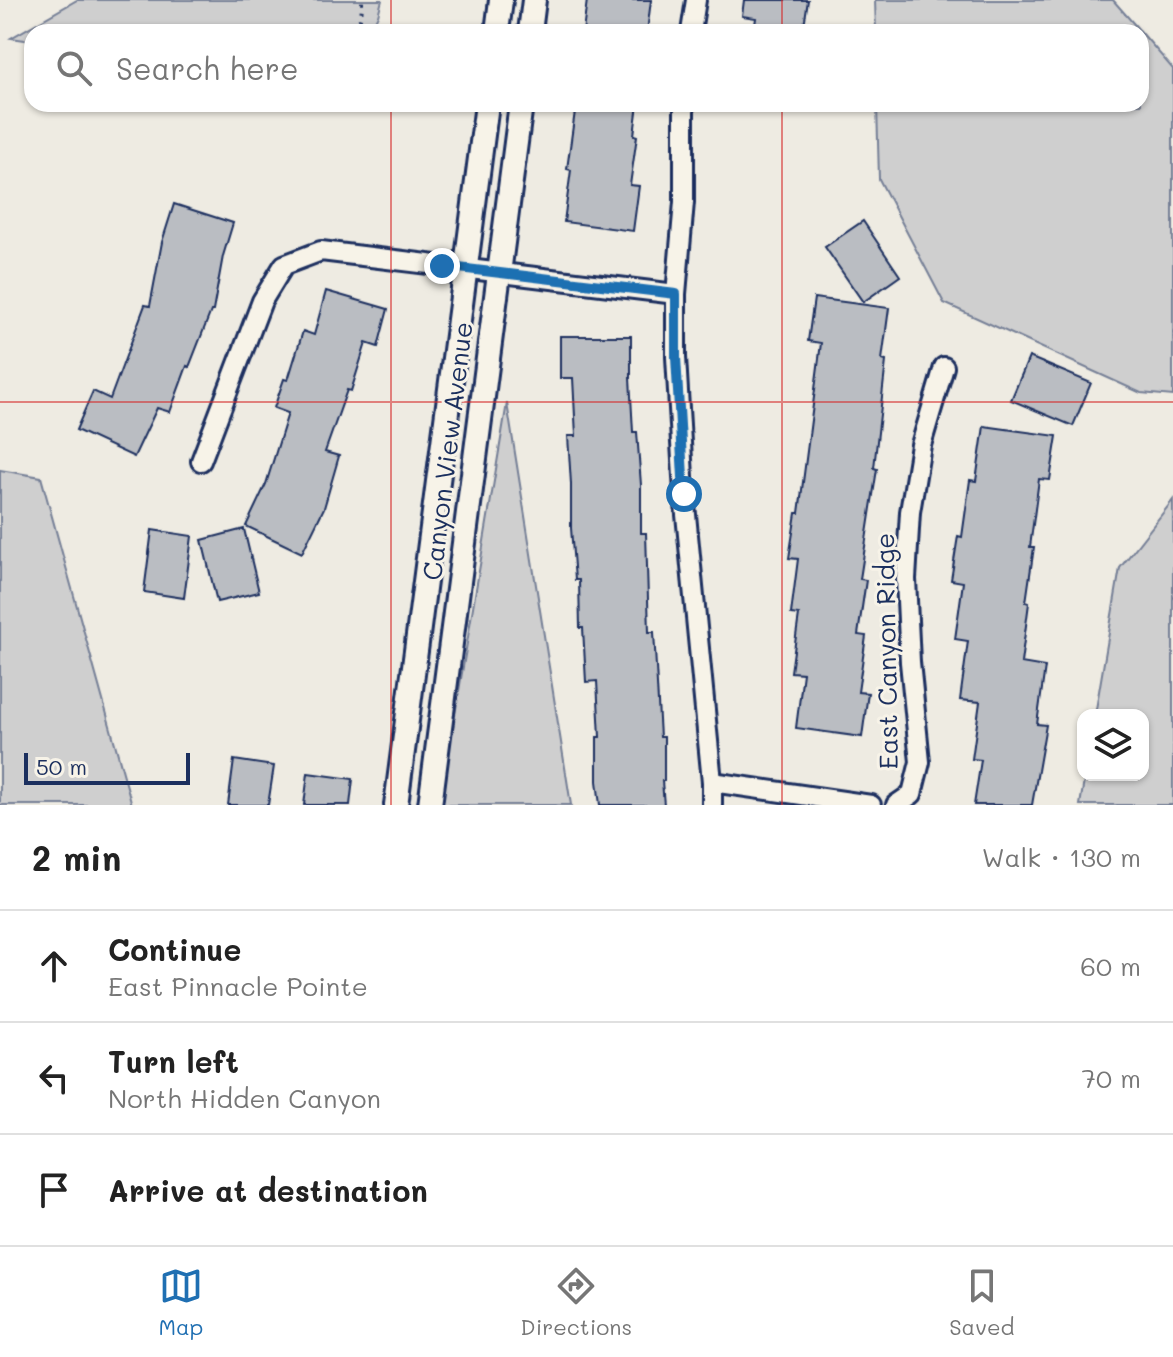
<!DOCTYPE html>
<html lang="en">
<head>
<meta charset="utf-8">
<style>
  body { margin:0; font-family:Mali,sans-serif; background:#f2f2f2; color:#222 }
  .controls { position:absolute; right:24px; bottom:24px; display:grid; overflow:hidden; border-radius:16px; box-shadow:0 2px 6px #0004 }
  .controls button { width:72px; height:72px; display:grid; place-items:center; padding:0; border:0; border-bottom:2px solid #e0e0e0; background:#fff; color:#222; font:40px sans-serif }
  .scale { position:absolute; left:24px; bottom:20px; width:166px; box-sizing:border-box; padding-left:8px; border:4px solid #1b2f5e; border-top:0; font-size:22px; line-height:28px; white-space:nowrap; color:#1b2f5e; -webkit-text-stroke:6px #f7f3e8; paint-order:stroke }
  .stop { position:absolute; width:24px; height:24px; margin:-18px; border:6px solid #1f6fb2; border-radius:50%; background:#fff }
  .stop.end { background:#1f6fb2; border-color:#fff; box-shadow:0 2px 8px #0008 }
  .list { margin:0; padding:0; list-style:none }
  h2 { display:flex; justify-content:space-between; align-items:center; height:104px; margin:0; padding:0 32px; font-size:34px }
  h2 small { font-size:26px; font-weight:400; color:#767676 }
  .list li { display:grid; grid-template-columns:52px 1fr auto; gap:24px; align-items:center; box-sizing:border-box; height:112px; padding:0 32px; border-top:2px solid #e0e0e0 }
  .list b { display:block; font-size:30px; white-space:nowrap }
  .list p { margin:0; font-size:26px; white-space:nowrap; color:#767676 }
  .list em { font-size:26px; font-style:normal; color:#767676 }
  .icon { flex:none; width:44px; height:44px; fill:none; stroke:currentColor; stroke-width:2; stroke-linecap:round; stroke-linejoin:round }
  .map { position:relative; flex:none; width:1173px; height:805px; overflow:hidden }
  .search { position:absolute; background:#fff; box-shadow:0 2px 6px #0004; left:24px; right:24px; top:24px; height:88px; display:flex; align-items:center; gap:20px; box-sizing:border-box; padding:0 28px; border-radius:24px; color:#767676; font-size:30px }
  .sheet { height:440px; background:#fff }
  nav { display:flex; justify-content:space-around; align-items:center; box-sizing:border-box; height:112px; border-top:2px solid #e0e0e0; background:#fff; font-size:22px; color:#767676 }
  nav a { display:grid; justify-items:center; gap:4px }
  nav .on { color:#1f6fb2 }
  .map>svg:first-child { display:block }
  .green { fill:#cfcfcf; stroke:#757f96; stroke-width:2 }
  .building { fill:#babdc2; stroke:#1b2f5e; stroke-width:2 }
  .lines { fill:none; stroke-linecap:round; stroke-linejoin:round }
  .minor-casing { stroke:#1b2f5e; stroke-width:24 }
  .tertiary-casing { stroke:#1b2f5e; stroke-width:28 }
  .path { stroke:#1b2f5e; stroke-width:4; stroke-dasharray:2 6; stroke-linecap:butt }
  .minor { stroke:#f7f3e8; stroke-width:18 }
  .tertiary { stroke:#f7f3e8; stroke-width:22 }
  .route { stroke:#1f6fb2; stroke-width:10 }
  .grid { fill:none; stroke:#d62828; stroke-width:2; stroke-opacity:0.55 }
  .labels { text-anchor:middle; stroke-width:6; stroke-linejoin:round; paint-order:stroke }
  .street-label { font-size:26px; fill:#1b2f5e; stroke:#f7f3e8 }
</style>
</head>
<body>
<div class="map">
<svg width="1173" height="805" viewBox="0 0 1173 805">
  <rect width="100%" height="100%" fill="#eeebe2"/>
  <filter id="ink" filterUnits="userSpaceOnUse"><feTurbulence type="fractalNoise" baseFrequency=".0125" numOctaves="2"/><feDisplacementMap in="SourceGraphic" scale="16" xChannelSelector="R" yChannelSelector="G"/><feConvolveMatrix kernelMatrix="1 2 1 2 8 2 1 2 1" color-interpolation-filters="sRGB"/></filter>
  <g filter="url(#ink)">
    <g class="green">
      <path d="M77,0h305l-4,15 -8,17h-338v9l-21,-3z"/>
      <path d="M875,0h238l28,32h-265z"/>
      <path d="M1141,32l32,37v327l-32,-3 -197,-90 -65,-124 -2,-75h264z"/>
      <path d="M507,403l64,402h-131z"/>
      <path d="M0,470l41,7 91,328h-132z"/>
      <path d="M1173,500v305h-93l5,-30h58v-60h-48l25,-147z"/>
    </g>
    <g class="building">
      <path d="M587,0h64l-4,32h-64z"/>
      <path d="M744,0h64l-5,32h-49l2,-14 -14,-2z"/>
      <path d="M576,104h62l-4,31 3,1 -7,49 9,1 -6,45 -69,-9 7,-52 -4,-1z"/>
      <path d="M174,204l59,19 -10,33 -10,55h-2l-22,56 -2,-1 -17,46 -13,-4 -23,49 -58,-27 17,-39 17,8 35,-94 5,1 12,-64z"/>
      <path d="M863,221l37,55 -37,26 -38,-55z"/>
      <path d="M326,291l62,18 -10,38 -12,-4 -15,48 -4,-1 -22,62 14,4 -15,52 -22,45 -56,-27 20,-42 22,-71 -14,-5 10,-29 4,1 15,-49 11,4z"/>
      <path d="M814,298l75,10 -7,52 4,1 -12,107 3,1 -17,110 6,1 -8,55 8,1 -8,56 10,1 -6,44 -66,-9 7,-55 -12,-1 8,-57 -8,-1 7,-55 -9,-1 7,-45h3l22,-170 -13,-2z"/>
      <path d="M560,336h71v42h-1l3,54h4l4,53v48h5l3,99h5l6,105h4v44h-2l2,24h-64l-3,-24v-44h3l-3,-56 -11,1 -3,-54h-3l-1,-48h-4l-4,-52v-44l-3,-48h8l-3,-58h-13z"/>
      <path d="M1029,357l62,26 -18,43 -62,-26z"/>
      <path d="M984,426l73,10 -7,44 -11,-1 -9,68h4l-8,55 3,1 -8,60 24,4 -8,57 9,1 -14,80h-58l7,-45 -9,-1 8,-57 -20,-2 8,-59 -13,-2 8,-57 -12,-2 7,-44 4,1 8,-57 6,1z"/>
      <path d="M244,529l15,63 -42,10 -15,-62z"/>
      <path d="M152,530l40,6 -8,62 -40,-6z"/>
      <path d="M234,760l40,6 -6,39h-40z"/>
      <path d="M308,773l45,6 -3,26h-46z"/>
    </g>
    <g class="lines">
      <g class="minor-casing">
        <g id="minor">
          <path d="M691,32l5,-32"/>
          <path d="M684,104v98l-8,92v63l8,137 28,288v23"/>
          <path d="M201,461l61,-160 22,-36 37,-14 355,43"/>
          <path d="M712,782l159,23"/>
          <path d="M896,805l16,-11 8,-32 -10,-100 -4,-83 4,-67 11,-67 23,-78"/>
        </g>
      </g>
      <g class="tertiary-casing">
        <g id="tertiary">
          <path d="M497,32l4,-32"/>
          <path d="M530,32l4,-32"/>
          <path d="M396,805l91,-701"/>
          <path d="M430,805l91,-701"/>
        </g>
      </g>
      <path class="path" d="M350,32c11,-8 12,-19 12,-32"/>
      <use href="#minor" class="minor"/>
      <use href="#tertiary" class="tertiary"/>
    </g>
  </g>
  <g class="lines" filter="url(#ink)">
    <path class="route" d="M442,266l234,28v63l8,137"/>
  </g>
  <path class="grid" d="M391,0v32M782,0v32M391,104v701M782,104v701M0,402h1173"/>
  <g class="labels">
    <g class="street-label">
      <text transform="translate(448 451) rotate(-83)" y="9">Canyon View Avenue</text>
      <text transform="translate(887 651) rotate(-91)" y="9">East Canyon Ridge</text>
    </g>
  </g>
</svg>
<div class="controls">
<button><svg class="icon" aria-label="layers" viewBox="0 0 24 24"><path d="M12 4l9 5-9 5-9-5zM3 14l9 5 9-5"/></svg></button>
</div>
<div class="scale">50 m</div>
<div class="stop" style="left:684px;top:494px"></div>
<div class="stop end" style="left:442px;top:266px"></div>
<div class="search"><svg class="icon" aria-label="search" viewBox="0 0 24 24"><circle cx="10" cy="10" r="6"/><path d="M15 15l6 6"/></svg>Search here</div>
</div>
<section class="sheet">
<h2>2 min<small>Walk · 130 m</small></h2>
<ul class="list">
<li><svg class="icon" aria-label="ahead" viewBox="0 0 24 24"><path d="M12 20V5M6 11l6-6 6 6"/></svg><div><b>Continue</b><p>East Pinnacle Pointe</p></div><em>60 m</em></li>
<li><svg class="icon" aria-label="left" viewBox="0 0 24 24"><path d="M17 20v-9H6M10 6l-5 5 5 5"/></svg><div><b>Turn left</b><p>North Hidden Canyon</p></div><em>70 m</em></li>
<li><svg class="icon" aria-label="arrive" viewBox="0 0 24 24"><path d="M6 21V4h12l-3 4 3 4H6"/></svg><div><b>Arrive at destination</b></div></li>
</ul>
</section>
<nav>
<a class="on"><svg class="icon" aria-label="map" viewBox="0 0 24 24"><path d="M3 6l6-2 6 2 6-2v14l-6 2-6-2-6 2zM9 4v14M15 6v14"/></svg>Map</a>
<a><svg class="icon" aria-label="directions" viewBox="0 0 24 24"><path d="M12 3l9 9-9 9-9-9zM9 14v-3h6M13 9l2 2-2 2"/></svg>Directions</a>
<a><svg class="icon" aria-label="saved" viewBox="0 0 24 24"><path d="M7 4h10v16l-5-4-5 4z"/></svg>Saved</a>
</nav>
</body>
</html>
